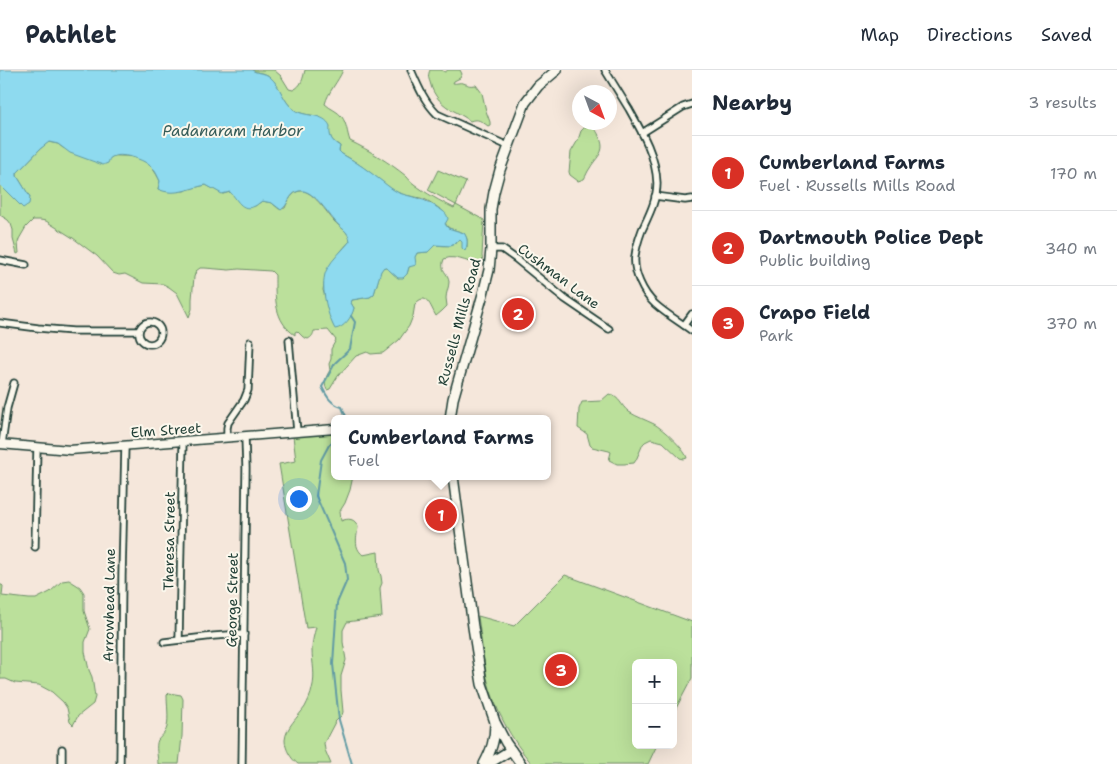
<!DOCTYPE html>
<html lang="en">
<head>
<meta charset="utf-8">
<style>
  body { margin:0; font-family:"Shantell Sans",sans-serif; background:#f6f6f7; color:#1f2937 }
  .controls { position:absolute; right:15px; bottom:15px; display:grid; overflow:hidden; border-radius:8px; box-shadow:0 5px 20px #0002 }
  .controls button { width:45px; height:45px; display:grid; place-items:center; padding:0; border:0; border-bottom:1px solid #e0e1e3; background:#fff; color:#1f2937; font:25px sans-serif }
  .compass { position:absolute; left:572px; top:15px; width:45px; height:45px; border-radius:50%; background:#fff; box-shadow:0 5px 20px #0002; rotate:139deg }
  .you { position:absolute; left:298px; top:428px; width:18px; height:18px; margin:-12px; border:4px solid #fff; border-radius:50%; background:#1a73e8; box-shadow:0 0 0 8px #1a73e833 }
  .badge { display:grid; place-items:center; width:32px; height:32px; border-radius:50%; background:#d93025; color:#fff; font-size:16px; font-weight:700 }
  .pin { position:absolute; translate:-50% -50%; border:2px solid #fff; box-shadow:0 1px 5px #0006 }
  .popup { position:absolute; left:331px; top:345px; width:220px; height:65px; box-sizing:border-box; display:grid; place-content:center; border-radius:8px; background:#fff; filter:drop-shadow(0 1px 4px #0005); font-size:16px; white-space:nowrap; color:#747a83 }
  .popup b { font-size:19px; color:#1f2937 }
  .popup::after { content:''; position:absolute; left:50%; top:100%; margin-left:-10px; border:10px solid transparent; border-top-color:#fff }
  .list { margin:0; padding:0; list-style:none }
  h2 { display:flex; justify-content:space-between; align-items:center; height:65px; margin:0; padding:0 20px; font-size:21px }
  h2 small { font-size:16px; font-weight:400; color:#747a83 }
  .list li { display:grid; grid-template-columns:32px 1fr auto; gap:15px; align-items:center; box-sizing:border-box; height:75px; padding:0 20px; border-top:1px solid #e0e1e3 }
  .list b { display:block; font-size:19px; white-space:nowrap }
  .list p { margin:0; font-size:16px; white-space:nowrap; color:#747a83 }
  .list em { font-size:16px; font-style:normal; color:#747a83 }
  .map { position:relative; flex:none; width:692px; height:694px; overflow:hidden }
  header { display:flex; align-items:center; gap:30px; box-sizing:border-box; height:70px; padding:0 25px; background:#fff; border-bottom:1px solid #e0e1e3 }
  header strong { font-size:24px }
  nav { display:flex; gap:28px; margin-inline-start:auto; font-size:18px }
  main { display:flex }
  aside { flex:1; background:#fff }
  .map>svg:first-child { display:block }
  .green { fill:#bbe09b; stroke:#6d8e68 }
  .water { fill:#8edaef; stroke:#629ba4 }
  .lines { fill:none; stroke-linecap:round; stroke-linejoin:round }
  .stream { stroke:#629ba4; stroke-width:2 }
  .minor-casing { stroke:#1f3d34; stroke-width:9 }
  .tertiary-casing { stroke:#1f3d34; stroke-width:11 }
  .secondary-casing { stroke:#1f3d34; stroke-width:12 }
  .minor { stroke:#fbf7ec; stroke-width:5.5 }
  .tertiary { stroke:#fbf7ec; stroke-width:8 }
  .secondary { stroke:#fbf7ec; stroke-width:9 }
  .labels { text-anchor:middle; stroke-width:4; stroke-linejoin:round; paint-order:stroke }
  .street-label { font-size:14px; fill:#1f3d34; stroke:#fbf7ec }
  .water-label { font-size:15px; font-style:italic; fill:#355c59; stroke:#fbf7ec }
</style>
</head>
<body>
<header>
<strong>Pathlet</strong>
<nav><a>Map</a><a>Directions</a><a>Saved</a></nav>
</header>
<main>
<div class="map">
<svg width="692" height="694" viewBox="0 0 692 694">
  <rect width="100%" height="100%" fill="#f5e7db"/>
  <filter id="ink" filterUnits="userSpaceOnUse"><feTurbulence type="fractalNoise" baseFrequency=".02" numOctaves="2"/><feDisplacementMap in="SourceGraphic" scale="10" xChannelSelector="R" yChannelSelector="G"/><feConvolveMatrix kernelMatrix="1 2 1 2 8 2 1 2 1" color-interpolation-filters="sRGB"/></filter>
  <g filter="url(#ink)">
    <g class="green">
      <path d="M252,0h22l7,6 8,13 4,1c9,-4 10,-12 12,-20h38c-5,12 -15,22 -18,34 5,5 13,7 17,13 5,7 5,16 8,24 19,9 40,22 56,35 3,3 5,6 8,8 13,10 26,17 40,24l2,-3 -28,-15 10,-20 28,12 -10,23 28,15 -2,36 1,5c-10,7 -26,-8 -39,-2 -5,13 5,13 5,23 0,5 -3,11 -3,16 0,3 1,5 1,8l-5,5 -6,5c-6,-10 -9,-25 -21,-12l-2,12 -4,10 -10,14 -16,13 -12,1 -4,-2 -11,4 -18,20 -8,13 -3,1c-4,-8 -1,-13 3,-20l-1,-6 2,-5v-10l5,-9 -8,-10 -14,1c-1,4 -2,6 -6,8l-5,-2 -6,-6 -2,1v3c-21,-14 -20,-37 -20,-60l-4,-4 -32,-2 -10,1 -24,-2h-5l-4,3 -2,6 -2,22v10l-3,8 -12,-24 -8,-6 -6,-3 -20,-1 -18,-9 -6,1 -6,-2 -16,-17 -24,-18 -27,-17 -6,-1h-7l-7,7 -7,12 -1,4 1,10 -2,1 -4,-15v-9l-2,-6 -3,-4 -8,-5v-30l30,12 -13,-21v-3l23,-24 8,-7 10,2 5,4 47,10c4,-3 6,-2 12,-2 21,0 29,7 38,25l-2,8 26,2 8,-3 14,-3 17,9 7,-2 25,14 7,-5 10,2 7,6 6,-1c3,-7 7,-16 15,-17 12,-2 27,22 34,30 6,7 15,10 16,20l-9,10 -17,33 -1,6 11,37 17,-11 3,-8 -3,-5 1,-3 18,-3 4,-3 7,-24 3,-3 5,3 9,8 9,-4 2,-7 8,-14 11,-1 7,-7c11,1 16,2 25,-5l7,7v-8l-3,-6c-17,-6 -19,-3 -20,-21 -7,-5 -13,-10 -20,-13 -10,-3 -22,-3 -31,-9 -17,-12 -32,-26 -51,-36l-3,-3 1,-5 -8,-6 -2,-5 -13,-19c-5,-1 -11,-1 -16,-3 -17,-5 -19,-25 -31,-36 -5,-5 -12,-3 -18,-7z"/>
      <path d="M430,0h11l4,2 3,-2h12l2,4 -2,4 -6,3 -1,2c4,1 6,-1 10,0 7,2 4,3 13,2l6,8 4,18 4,11v3l-2,1c-7,-5 -10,-8 -18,-5 -5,-4 -9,-6 -14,-9 -13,-6 -23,-16 -26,-30 -2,-5 -2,-7 0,-12z"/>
      <path d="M588,56c6,2 9,4 11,10 8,16 -2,20 -9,32 -3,4 -4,8 -6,11l-6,2 -8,-6 -1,-3 2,-20 7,-12 3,-9 4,-4z"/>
      <path d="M609,324c12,4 11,11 20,18 8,5 17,8 25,12 9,5 30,24 33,34l-3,1 -4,-1 -17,-16 -12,-3 -6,3 -2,2 -7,16 -2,3 -10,1h-7l-8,-4 2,-8 -2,-1 -17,-4 -2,-2 -3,-11 -9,-6 1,-19 3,-7 19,-1z"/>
      <path d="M333,363l1,5h1v38h18l-3,14 -5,13 -5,8 1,10c7,-3 14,-3 17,6 -1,10 -5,20 5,28l15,-3 1,18 2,6 1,7 -2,5 2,29 -35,5 -4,8v12l3,18 -5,16v14l2,22 -1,3 -7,7 -11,21 1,7 6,14h-33c-7,-5 -13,-15 -13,-24 1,-13 13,-23 20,-33 3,-6 6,-12 7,-18 4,-14 0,-26 0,-39 0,-8 2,-16 4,-23l-10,1 -27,-164 17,-3 -3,-25z"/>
      <path d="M565,505l127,47v56l-19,36v-51h-37v82h21l-9,19h-116c-21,-25 -37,-54 -45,-86 -4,-20 -6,-41 -9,-62l36,10z"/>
      <path d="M69,510l11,7 4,6v18l6,18 -5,13v10l4,18 3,7 3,20 -2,7 -15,12 -5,9 -3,-3 -3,-14 -4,-6 -11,-10 -13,-7 -24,-2 -9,-4h-6v-94h2l1,1 -1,10 27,3h7l14,-7 12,-11z"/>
      <path d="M169,623l12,2 2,4 -1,37 -3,28h-21c0,-7 -3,-18 0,-24 4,-5 7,-6 9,-13 2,-10 0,-22 0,-32z"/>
    </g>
    <path class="water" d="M0,0h252c5,4 13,2 18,7 11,9 13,26 26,34 11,6 28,2 34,15 -1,10 1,15 10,20l-1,5 3,3c15,8 28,18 41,28 5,4 10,8 16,11 16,5 25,5 39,15 5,3 9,5 10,11l-3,5 3,4 16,5c4,5 4,12 1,18l-3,-3v-6l-2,-2 -9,6 -16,-1 -7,7 -11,1 -2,4 1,8 -7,2 -2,7 -4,4h-5l-9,-8 -5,-3 -3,4 -7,23 -4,3 -18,3 -1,3 3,5c-2,9 -10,20 -19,21 -8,-14 -16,-46 -8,-60 6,-11 16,-19 23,-28 -1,-10 -10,-13 -16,-21 -7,-8 -22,-32 -35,-29 -10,2 -10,14 -18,19l-9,-7 -10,-2c-3,2 -5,4 -7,5 -14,7 -18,-8 -25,-14l-8,2 -16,-9c-16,3 -32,12 -48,4l2,-8c-3,-6 -5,-12 -11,-16 -6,-6 -29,-13 -37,-8 -3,1 -3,4 -4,6l-5,2 -33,-12 -12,-9 -9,-2 -9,7 -23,24v3l13,21 -1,7 -6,4 -23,-23z"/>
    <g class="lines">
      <g class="stream">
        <path d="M347,349l-5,-12c-11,-3 -15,-10 -20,-20l13,-24 15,-14 5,-27 -4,-6"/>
        <path d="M335,370l-6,5 -8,15 -5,36 29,67 2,17 -10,23 -4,61 6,56 13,44"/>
      </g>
      <g class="minor-casing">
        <g id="minor">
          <path d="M411,0c7,16 13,31 26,44l71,32"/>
          <path d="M605,0c8,13 16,26 24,39 13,23 27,47 28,74 0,17 -8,32 -15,47 -3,8 -6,18 -7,26 -2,16 8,37 20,48 11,10 25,18 37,27"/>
          <path d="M642,63l41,-26 9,-3"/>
          <path d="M655,126l30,4 7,-1"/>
          <path d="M491,179h11l14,10 49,40 44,30"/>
          <path d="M0,190l26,5"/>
          <circle cx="150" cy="263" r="11"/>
          <path d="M0,253l38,5 35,3h66"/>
          <path d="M684,255l8,-11"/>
          <path d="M289,270l8,92"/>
          <path d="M227,368v-10l1,-5 16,-23 4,-10 2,-48"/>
          <path d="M2,374l5,-36 7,-25"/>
          <path d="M35,477l2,-100"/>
          <path d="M179,570l4,-198"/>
          <path d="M164,572l50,-6 30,-2"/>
          <path d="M62,679v15"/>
          <path d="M120,694l2,-189 3,-129"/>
          <path d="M242,694l4,-296 -1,-31"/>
        </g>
      </g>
      <g class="tertiary-casing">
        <path id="tertiary" d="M0,374l70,6 265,-21"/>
      </g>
      <g class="secondary-casing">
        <g id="secondary">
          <path d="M450,349l3,-20 30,-105 6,-24 2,-21v-40l3,-17 6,-22 25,-67 13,-17 19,-16"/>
          <path d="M453,406l20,151 9,57 13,38 11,21 15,21"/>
          <path d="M484,694c7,-13 11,-24 11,-40"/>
          <path d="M488,694l23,-14"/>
        </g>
      </g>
      <use href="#minor" class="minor"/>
      <use href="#tertiary" class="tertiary"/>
      <use href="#secondary" class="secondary"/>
    </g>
  </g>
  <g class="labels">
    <g class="street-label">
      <text transform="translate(559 206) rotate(37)" y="5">Cushman Lane</text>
      <text transform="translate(459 252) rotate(-75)" y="5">Russells Mills Road</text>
      <text transform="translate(166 360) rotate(-4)" y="5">Elm Street</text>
      <text transform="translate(169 471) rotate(-89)" y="5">Theresa Street</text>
      <text transform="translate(232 530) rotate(-89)" y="5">George Street</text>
      <text transform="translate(109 535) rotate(-89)" y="5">Arrowhead Lane</text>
    </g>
    <g class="water-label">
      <text x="233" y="66">Padanaram Harbor</text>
    </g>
  </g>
</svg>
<div class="controls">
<button>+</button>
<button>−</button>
</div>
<svg class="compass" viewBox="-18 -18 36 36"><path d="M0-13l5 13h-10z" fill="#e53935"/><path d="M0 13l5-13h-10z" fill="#747a83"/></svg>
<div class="you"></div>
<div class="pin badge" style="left:441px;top:445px">1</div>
<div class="popup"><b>Cumberland Farms</b>Fuel</div>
<div class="pin badge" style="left:518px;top:244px">2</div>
<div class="pin badge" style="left:561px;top:600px">3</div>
</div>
<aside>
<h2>Nearby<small>3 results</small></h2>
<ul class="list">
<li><span class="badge">1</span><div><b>Cumberland Farms</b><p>Fuel · Russells Mills Road</p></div><em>170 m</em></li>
<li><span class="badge">2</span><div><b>Dartmouth Police Dept</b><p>Public building</p></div><em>340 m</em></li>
<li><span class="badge">3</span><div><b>Crapo Field</b><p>Park</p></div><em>370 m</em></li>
</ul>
</aside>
</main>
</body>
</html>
